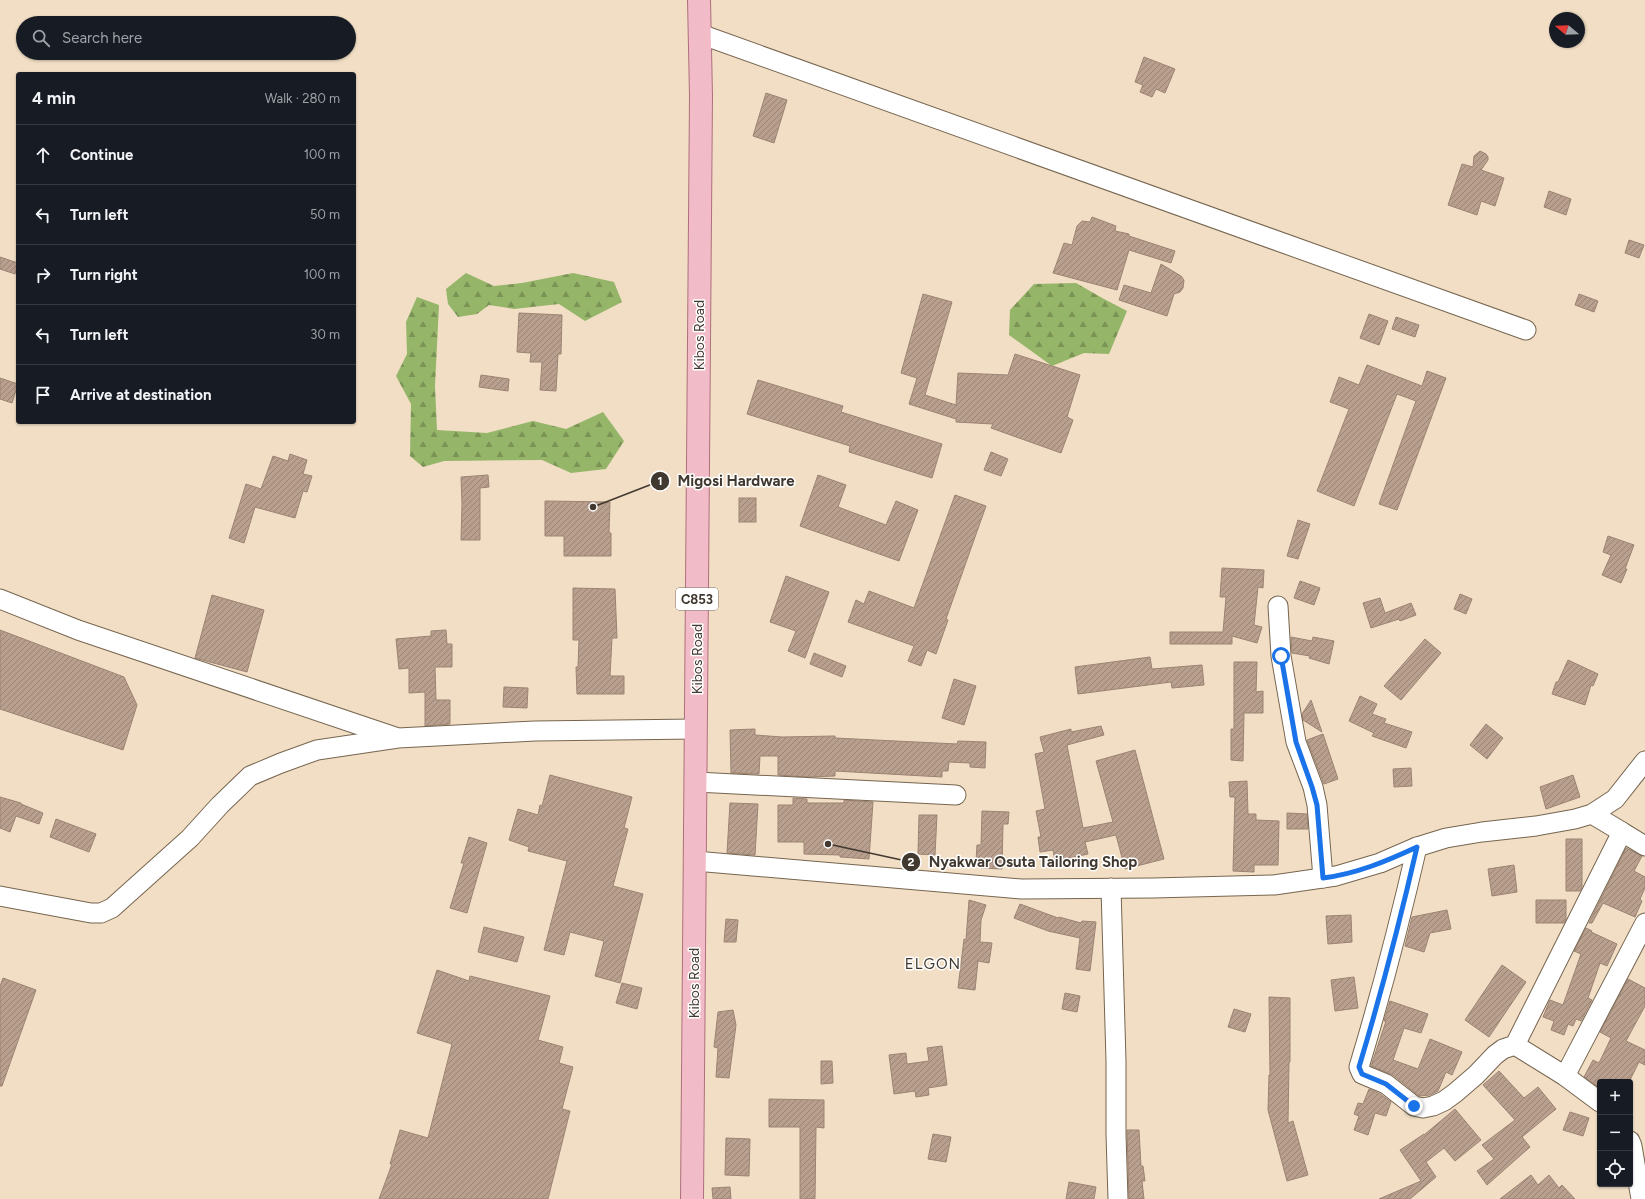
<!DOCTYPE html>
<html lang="en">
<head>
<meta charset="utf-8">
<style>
  body { margin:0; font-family:Figtree,sans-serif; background:#242831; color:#f1f3f6 }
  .controls { position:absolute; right:12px; bottom:12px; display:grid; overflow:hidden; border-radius:4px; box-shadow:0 1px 3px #0004 }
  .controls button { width:36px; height:36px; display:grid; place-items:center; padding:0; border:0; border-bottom:1px solid #363941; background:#171b24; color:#f1f3f6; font:20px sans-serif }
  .compass { position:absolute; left:1549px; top:12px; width:36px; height:36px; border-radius:50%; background:#171b24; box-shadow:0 1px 3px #0004; rotate:289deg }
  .stop { position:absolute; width:12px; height:12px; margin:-9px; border:3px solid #1a73e8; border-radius:50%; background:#fff }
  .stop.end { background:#1a73e8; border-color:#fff; box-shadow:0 1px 4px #0008 }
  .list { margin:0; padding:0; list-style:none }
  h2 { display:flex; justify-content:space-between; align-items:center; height:52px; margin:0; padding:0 16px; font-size:17px }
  h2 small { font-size:13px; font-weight:400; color:#9ea1a6 }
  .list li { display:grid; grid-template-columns:26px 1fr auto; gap:12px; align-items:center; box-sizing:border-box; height:60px; padding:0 16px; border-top:1px solid #363941 }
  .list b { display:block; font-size:15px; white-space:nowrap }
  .list em { font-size:13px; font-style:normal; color:#9ea1a6 }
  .icon { flex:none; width:22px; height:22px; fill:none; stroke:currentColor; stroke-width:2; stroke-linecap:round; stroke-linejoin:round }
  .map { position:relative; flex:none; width:1645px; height:1199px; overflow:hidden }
  .search { position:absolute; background:#171b24; box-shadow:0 1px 3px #0004; left:16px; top:16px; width:340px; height:44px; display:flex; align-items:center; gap:10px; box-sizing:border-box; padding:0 14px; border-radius:22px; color:#9ea1a6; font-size:15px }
  .panel { position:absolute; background:#171b24; box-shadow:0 1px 3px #0004; left:16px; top:72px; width:340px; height:352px; border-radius:4px }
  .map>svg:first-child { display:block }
  .forest { fill:url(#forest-firs) }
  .building { fill:url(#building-hatch); stroke:#9c8373 }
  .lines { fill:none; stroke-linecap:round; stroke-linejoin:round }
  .minor-casing { stroke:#76654f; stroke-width:21 }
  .major-casing { stroke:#ae707b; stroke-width:24 }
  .minor { stroke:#fff; stroke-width:19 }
  .major { stroke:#f2bbc8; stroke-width:22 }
  .route { stroke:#1a73e8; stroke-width:5 }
  .labels { text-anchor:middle; stroke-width:3; stroke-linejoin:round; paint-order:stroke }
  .shield { fill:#fff; stroke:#7a746d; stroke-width:1 }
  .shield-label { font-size:13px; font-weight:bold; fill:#41392f }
  .street-label { font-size:14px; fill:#41392f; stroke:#fff }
  .neighbourhood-label { font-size:15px; letter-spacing:1px; fill:#41392f; stroke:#fff }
  .leader { fill:none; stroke:#41392f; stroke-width:1.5 }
  .callout-dot { fill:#41392f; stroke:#fff; stroke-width:1.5 }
  .mark-label { font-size:12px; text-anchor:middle; font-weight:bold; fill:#fff }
  .callout-label { font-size:15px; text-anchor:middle; font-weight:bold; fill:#41392f; stroke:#fff; stroke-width:3; stroke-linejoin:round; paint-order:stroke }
</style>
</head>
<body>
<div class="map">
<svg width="1645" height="1199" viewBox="0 0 1645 1199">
  <defs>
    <pattern id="forest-firs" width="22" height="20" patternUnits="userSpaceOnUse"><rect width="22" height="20" fill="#95b568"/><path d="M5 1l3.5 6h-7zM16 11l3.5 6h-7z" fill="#7b9456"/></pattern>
    <pattern id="building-hatch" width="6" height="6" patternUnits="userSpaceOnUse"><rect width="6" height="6" fill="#b99f8e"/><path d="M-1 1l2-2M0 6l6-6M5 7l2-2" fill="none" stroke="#988374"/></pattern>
  </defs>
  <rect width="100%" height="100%" fill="#f1dec5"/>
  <g class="forest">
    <path d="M466,273l28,13 28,-3 51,-10 41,9 8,20 -37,19 -26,-17 -45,5 -25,-4 -12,9 -19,3 -10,-13 -2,-15z"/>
    <path d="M1076,283l28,16 23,12 -18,43 -25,-1 -32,13 -43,-31 1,-25 24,-26z"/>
    <path d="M417,297l22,8 -4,81 2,44 50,3 46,-12 33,8 37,-17 21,29 -18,28 -35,4 -29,-13 -98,1 -21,6 -13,-11 1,-52 -15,-28 11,-22 -1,-32z"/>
  </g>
  <g class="building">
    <path d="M1144,57l31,12 -10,24 -9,-4 -4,8 -12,-5 3,-7 -8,-3z"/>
    <path d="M766,93l21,7 -13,43 -21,-7z"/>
    <path d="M1480,151l6,3 2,3v3l-7,10 23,8 -9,28 -14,-5 -4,14 -29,-10 14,-41 11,3 1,-11z"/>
    <path d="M1549,191l22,8 -5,16 -22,-8z"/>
    <path d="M1092,217l24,9 -1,5 14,3v2l46,15 -4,12 -42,-13 -12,40 -64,-17 11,-30 8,2 5,-19 5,-5 8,1z"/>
    <path d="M1629,240l15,5 -5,13 -14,-5z"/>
    <path d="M0,257l18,6 -3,11 -15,-5z"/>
    <path d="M1161,264l20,12 3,4 -1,8 -3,4 -6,2 -7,22 -48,-16 5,-15 27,8z"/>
    <path d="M923,294l29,8 -27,93 31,10 2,-32 50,2 7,-21 65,21 -13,42 6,3 -12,33 -70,-25 2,-4 -37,-2v-3l-47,-15 8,-26 -16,-5z"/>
    <path d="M1579,294l19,7 -4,11 -19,-7z"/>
    <path d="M519,313l43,2 -1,39h-3l-2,37 -16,-1 2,-28h-12l1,-9 -14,-1z"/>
    <path d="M1369,314l19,7 -9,24 -19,-7z"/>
    <path d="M1396,317l23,8 -4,12 -23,-8z"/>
    <path d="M1367,365l55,21 5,-15 19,7 -49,132 -18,-6 37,-103 -19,-7 -43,112 -37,-15 32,-82 -19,-7 9,-25 20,8z"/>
    <path d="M481,375l28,4 -1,12 -29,-4z"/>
    <path d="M0,378l18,6 -6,19 -12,-4z"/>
    <path d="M758,380l85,26 -2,6 101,32 -10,34 -83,-26 1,-6 -103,-32z"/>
    <path d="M991,452l17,7 -7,17 -17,-6z"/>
    <path d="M290,454l17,6 -4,14 9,2 -5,16 -4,-1 -8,27 -40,-11 -11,36 -15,-5 17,-54 15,5 12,-33 15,5z"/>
    <path d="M488,475l1,12 -9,1v52h-19l1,-36 -1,-27z"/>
    <path d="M818,475l28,10 -8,22 48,18 10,-24 22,9 -19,51 -99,-35z"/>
    <path d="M955,495l31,11 -40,113 2,1 -12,34 -9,-4 -6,16 -13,-5 6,-15 -66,-24 8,-22 8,4 5,-13 45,17z"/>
    <rect x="739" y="498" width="17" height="24"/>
    <path d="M545,501l65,1 -1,31h2v23h-47v-20h-19z"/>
    <path d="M1298,520l12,4 -12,35 -11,-3z"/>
    <path d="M1608,536l26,9 -9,24h2l-6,14 -19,-8 9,-20 -8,-3z"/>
    <path d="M1222,568l42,2 -1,18 -5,-1 -4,38 8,2 -5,16 -25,-7v8h-62v-12h53l3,-35h-6z"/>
    <path d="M786,576l43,16 -24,66 -17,-7 8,-20 -26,-9z"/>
    <path d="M1300,581l20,7 -6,17 -20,-7z"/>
    <path d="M573,588l42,1 2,49h-5l-2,38h14v18h-47l-1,-27h2l1,-27h-6z"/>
    <path d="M1460,594l12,5 -6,15 -12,-5z"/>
    <path d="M212,595l52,15 -17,62 -52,-14z"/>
    <path d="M1380,598l5,15 26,-10 5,12 -16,6 -1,-2 -28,9 -8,-25z"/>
    <path d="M0,630l124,47 13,28 -14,45 -123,-41z"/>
    <path d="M446,630l1,14h5v23h-17l1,33h14v24l-25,2v-34l-16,1v-25l-10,1 -3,-30 35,-3v-5z"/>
    <path d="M1291,637l21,4 1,-4 21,4 -5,23 -20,-6 1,-2 -18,-3z"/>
    <path d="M1425,639l16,14 -40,47 -17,-14z"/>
    <path d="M814,653l32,13 -4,11 -32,-13z"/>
    <path d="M1150,657l2,12 50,-4 2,20 -32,3 -1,-6 -93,12 -3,-27z"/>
    <path d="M1568,660l30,14 -5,12 -2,-1 -6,20 -33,-11 4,-12h2z"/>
    <path d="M1234,662h23l-1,30 7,-1v22h-19l-1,48 -12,-1v-31h3z"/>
    <path d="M954,679l22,7 -12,39 -22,-7z"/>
    <path d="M504,687l24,1 -1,20 -24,-1z"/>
    <path d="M1360,696l17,8 -5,10 14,5 -2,4 28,9 -6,16 -34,-12 2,-3 -25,-12z"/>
    <path d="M1311,700l11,32 -19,-12 -1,-6z"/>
    <path d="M1486,724l17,14 -16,21 -17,-14z"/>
    <path d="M1101,726l3,9 -37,10 16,83 30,-6 -17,-61 39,-11 29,109 -39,10 -9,-34 -31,7 3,12 -33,7 -2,-11 -13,2 -2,-15h3l-5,-26 9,-2 -10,-55 9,-2 -4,-15 31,-8v3z"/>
    <path d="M755,729v6l27,2 53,-1v2l122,6 1,-3 28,1 -1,26 -15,-1v-4l-21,-1 -1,9h-6v6l-107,-6v5l-28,1 -29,-2v-19h-18l-1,18 -28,-1 -1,-43z"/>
    <path d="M1323,734l15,45 -14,5 -17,-44z"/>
    <path d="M1411,768l1,18 -18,1 -1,-18z"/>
    <path d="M550,775l82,22 -8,31 4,1 -15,57 30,8 -23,89 -25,-7 9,-35 -34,-9 -6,23 -20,-5 23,-89 -39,-10 1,-4 -20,-7 9,-31 20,6 2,-10 2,1z"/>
    <path d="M1573,775l7,22 -34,12 -6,-22z"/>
    <path d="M1247,781l1,33h8v6l23,1 -1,44h-24v7l-21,-1 2,-74h-5l-1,-15z"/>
    <path d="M0,797l21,6v1l22,9 -4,11 -23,-8 -6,16 -10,-4z"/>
    <path d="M793,798l14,1v4h37v-3l29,2 -4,57 -29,-2v-2l-36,-1v-12h-26v-37h15z"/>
    <path d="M730,803l28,1 -3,51 -28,-2z"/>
    <path d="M982,811l27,1 -1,12h-5l-1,45 -21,-1v-7h-5l1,-16h4z"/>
    <path d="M1287,813l20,1 1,15h-21z"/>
    <path d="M919,815h18l-2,40 -17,-1z"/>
    <path d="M56,819l40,15 -7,18 -39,-15z"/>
    <path d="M469,837l18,6 -20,70 -17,-5 14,-45h-3z"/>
    <path d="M1566,839h16v48l-2,4h-14z"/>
    <path d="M1626,848l16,8 -8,15 11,6v11l-5,11 2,2 -7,16 -32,-14 -11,20h-3z"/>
    <path d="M1514,865l3,27 -25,4 -4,-27z"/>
    <path d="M969,900l17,5 -5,15 -1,22 12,1 -3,20 -11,-2 -3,29 -17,-2 6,-49 2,1z"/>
    <path d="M1536,900h30v19l-2,4h-28z"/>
    <path d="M1020,904l38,14 1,-1 22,6 1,-2 14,1 -6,49 -14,-2 4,-31 -32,-7 -34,-13z"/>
    <path d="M1447,910l4,19 -21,4 -6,19 -19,-6 7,-29z"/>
    <path d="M1351,915l1,27 -24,2 -2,-28z"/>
    <path d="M726,919l12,1 -2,22h-12z"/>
    <path d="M484,927l40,10 -7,25 -39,-10z"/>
    <path d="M1586,928l6,3 -1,1 26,12 -10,22 -7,-3 -12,35 4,2 -11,21 -5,-2 -3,7 -5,-2 -4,11 -13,-5 3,-9 -11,-4 7,-17 13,5 18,-51 -7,-3z"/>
    <path d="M1502,965l24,17 -37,55 -24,-17z"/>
    <path d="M437,970l32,11 1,-5 80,20 -12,44 25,7 -4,16 14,4 -11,42 8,2 -22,88h-169l13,-35h-2l10,-34 28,8 24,-94 -35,-11z"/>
    <path d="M1354,977l4,31 -23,3 -4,-31z"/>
    <path d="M3,978l33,12 -34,96h-2v-100z"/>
    <path d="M1628,979l17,9v18l-19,35 19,9v15l-6,-3 -10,20h-29l-2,5 -14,-10 9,-17 6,3 12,-25 -11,-6z"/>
    <path d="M622,983l20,5 -5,21 -21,-6z"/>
    <path d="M1065,993l15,3 -3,16 -15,-3z"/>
    <path d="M1269,997l21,1v64h-1l-1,61 5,-2 15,54 -21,6 -19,-71 1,-35h1z"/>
    <path d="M1390,1001l38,13 -7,19 -17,-5 -11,32 25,9 12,-30 32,13 -10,23 -6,-3 -8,19 -8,4 -11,1 -26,-21 -22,-9 15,-45h-2z"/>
    <path d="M1234,1009l17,5 -6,18 -17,-5z"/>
    <path d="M733,1010l3,15 -7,53 -13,-1 2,-29 -4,-1 4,-35z"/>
    <path d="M942,1046l5,39 -19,3 1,7 -13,2 -1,-6 -21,3 -5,-39 17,-2 1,11 22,-3 -2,-13z"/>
    <path d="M821,1061h11l1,22 -12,1z"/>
    <path d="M1499,1071l25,27 14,-11 18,22 -34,28 8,10 -43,38 -10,-14 17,-12 -12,-14 33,-25 -32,-35z"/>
    <path d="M1369,1089l11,5 11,8 -5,14 -11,-3 -7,22 -14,-5 5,-14 -5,-2 4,-11 5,1z"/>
    <path d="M769,1099l55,1v28l-8,-1 -1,72h-15v-72h-31z"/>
    <path d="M1455,1109l26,31 -26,21 -11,-13 -18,14 10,15 -26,22h-31l42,-18 -21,-31 24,-16v1z"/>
    <path d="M1570,1112l19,6 -6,18 -20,-6z"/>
    <path d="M1127,1130h12l2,36h2l2,15h-3l2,18h-15z"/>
    <path d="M933,1134l18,3 -5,25 -18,-3z"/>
    <path d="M726,1138l24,1 -1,37 -24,-1z"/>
    <path d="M1531,1175l7,10 11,-10 10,13 3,-3 13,14h-75z"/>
    <path d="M1069,1182l27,5 -2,12h-28z"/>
    <path d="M730,1187l1,12h-18l-1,-11z"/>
  </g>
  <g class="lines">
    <g class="minor-casing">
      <g id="minor">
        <path d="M700,34l826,296"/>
        <path d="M0,599l78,31 317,107"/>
        <path d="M1278,606l3,50 15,86 17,45 4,18 6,73"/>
        <path d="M696,782l260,13"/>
        <path d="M1622,832l23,14"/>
        <path d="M1417,847c-17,74 -36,147 -58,220l3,7 24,10 28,22 9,2 10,-2 11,-5 11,-8 21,-18 19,-20 8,-6 12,-4 107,-213 -30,-18"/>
        <path d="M695,861l326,28 132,-1 121,-3 62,-9 44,-13 37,-16 29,-9 36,-6 54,-6 39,-7 17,-5 23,-15 30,-38"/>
        <path d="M1111,888l5,173v73l2,65"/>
        <path d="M0,896l91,17h10l11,-5 78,-70 30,-33 30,-29 31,-13 36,-13 81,-12 137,-7 161,-2"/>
        <path d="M1515,1045l50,31 35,26"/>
        <path d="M1565,1076l80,-153"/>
        <path d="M1630,1141l2,5 9,53"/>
      </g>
    </g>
    <g class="major-casing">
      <path id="major" d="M692,1199l9,-1103 -2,-96"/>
    </g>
    <use href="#minor" class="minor"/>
    <use href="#major" class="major"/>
  </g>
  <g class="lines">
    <path class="route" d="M1281,656l15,86 16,45 5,18 6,73c33,-4 64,-17 94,-31 -17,74 -36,147 -58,220l3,7 24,10 28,22"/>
  </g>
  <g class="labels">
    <rect class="shield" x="676" y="588" width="42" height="22" rx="3"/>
    <g class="shield-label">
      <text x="697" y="604">C853</text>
    </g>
    <g class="street-label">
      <text transform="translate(699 335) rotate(-90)" y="5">Kibos Road</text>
      <text transform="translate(697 659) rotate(-90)" y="5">Kibos Road</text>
      <text transform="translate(694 983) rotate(-90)" y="5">Kibos Road</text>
    </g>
    <g class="neighbourhood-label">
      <text x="933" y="969">ELGON</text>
    </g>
  </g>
  <path class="leader" d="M593 507L660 481M828 844L911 862"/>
  <g class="callout-dot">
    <circle cx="593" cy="507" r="4"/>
    <circle cx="828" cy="844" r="4"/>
    <circle cx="660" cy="481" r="10"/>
    <circle cx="911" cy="862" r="10"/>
  </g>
  <g class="mark-label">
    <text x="660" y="485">1</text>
    <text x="911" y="866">2</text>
  </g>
  <g class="callout-label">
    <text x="736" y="486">Migosi Hardware</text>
    <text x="1033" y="867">Nyakwar Osuta Tailoring Shop</text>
  </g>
</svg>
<div class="controls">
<button>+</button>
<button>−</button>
<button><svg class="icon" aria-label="locate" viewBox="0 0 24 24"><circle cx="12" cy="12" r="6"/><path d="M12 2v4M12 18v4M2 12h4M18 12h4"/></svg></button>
</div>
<svg class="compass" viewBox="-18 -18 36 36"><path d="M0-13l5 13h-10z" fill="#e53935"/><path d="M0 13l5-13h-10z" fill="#9ea1a6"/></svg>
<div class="stop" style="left:1281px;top:656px"></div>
<div class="stop end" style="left:1414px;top:1106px"></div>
<div class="search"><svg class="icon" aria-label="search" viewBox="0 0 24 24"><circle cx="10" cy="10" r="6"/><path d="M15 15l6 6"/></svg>Search here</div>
<section class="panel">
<h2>4 min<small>Walk · 280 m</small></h2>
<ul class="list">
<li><svg class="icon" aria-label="ahead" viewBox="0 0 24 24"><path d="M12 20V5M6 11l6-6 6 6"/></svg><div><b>Continue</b></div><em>100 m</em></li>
<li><svg class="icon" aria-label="left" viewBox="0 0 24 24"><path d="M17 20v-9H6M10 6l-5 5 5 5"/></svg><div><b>Turn left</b></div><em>50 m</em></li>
<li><svg class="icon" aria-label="right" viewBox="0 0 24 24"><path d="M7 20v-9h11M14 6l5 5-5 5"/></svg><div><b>Turn right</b></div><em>100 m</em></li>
<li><svg class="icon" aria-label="left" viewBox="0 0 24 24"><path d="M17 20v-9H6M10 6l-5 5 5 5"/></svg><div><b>Turn left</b></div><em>30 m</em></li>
<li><svg class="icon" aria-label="arrive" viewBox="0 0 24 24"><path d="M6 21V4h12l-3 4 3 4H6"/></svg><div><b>Arrive at destination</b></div></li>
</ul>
</section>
</div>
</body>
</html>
